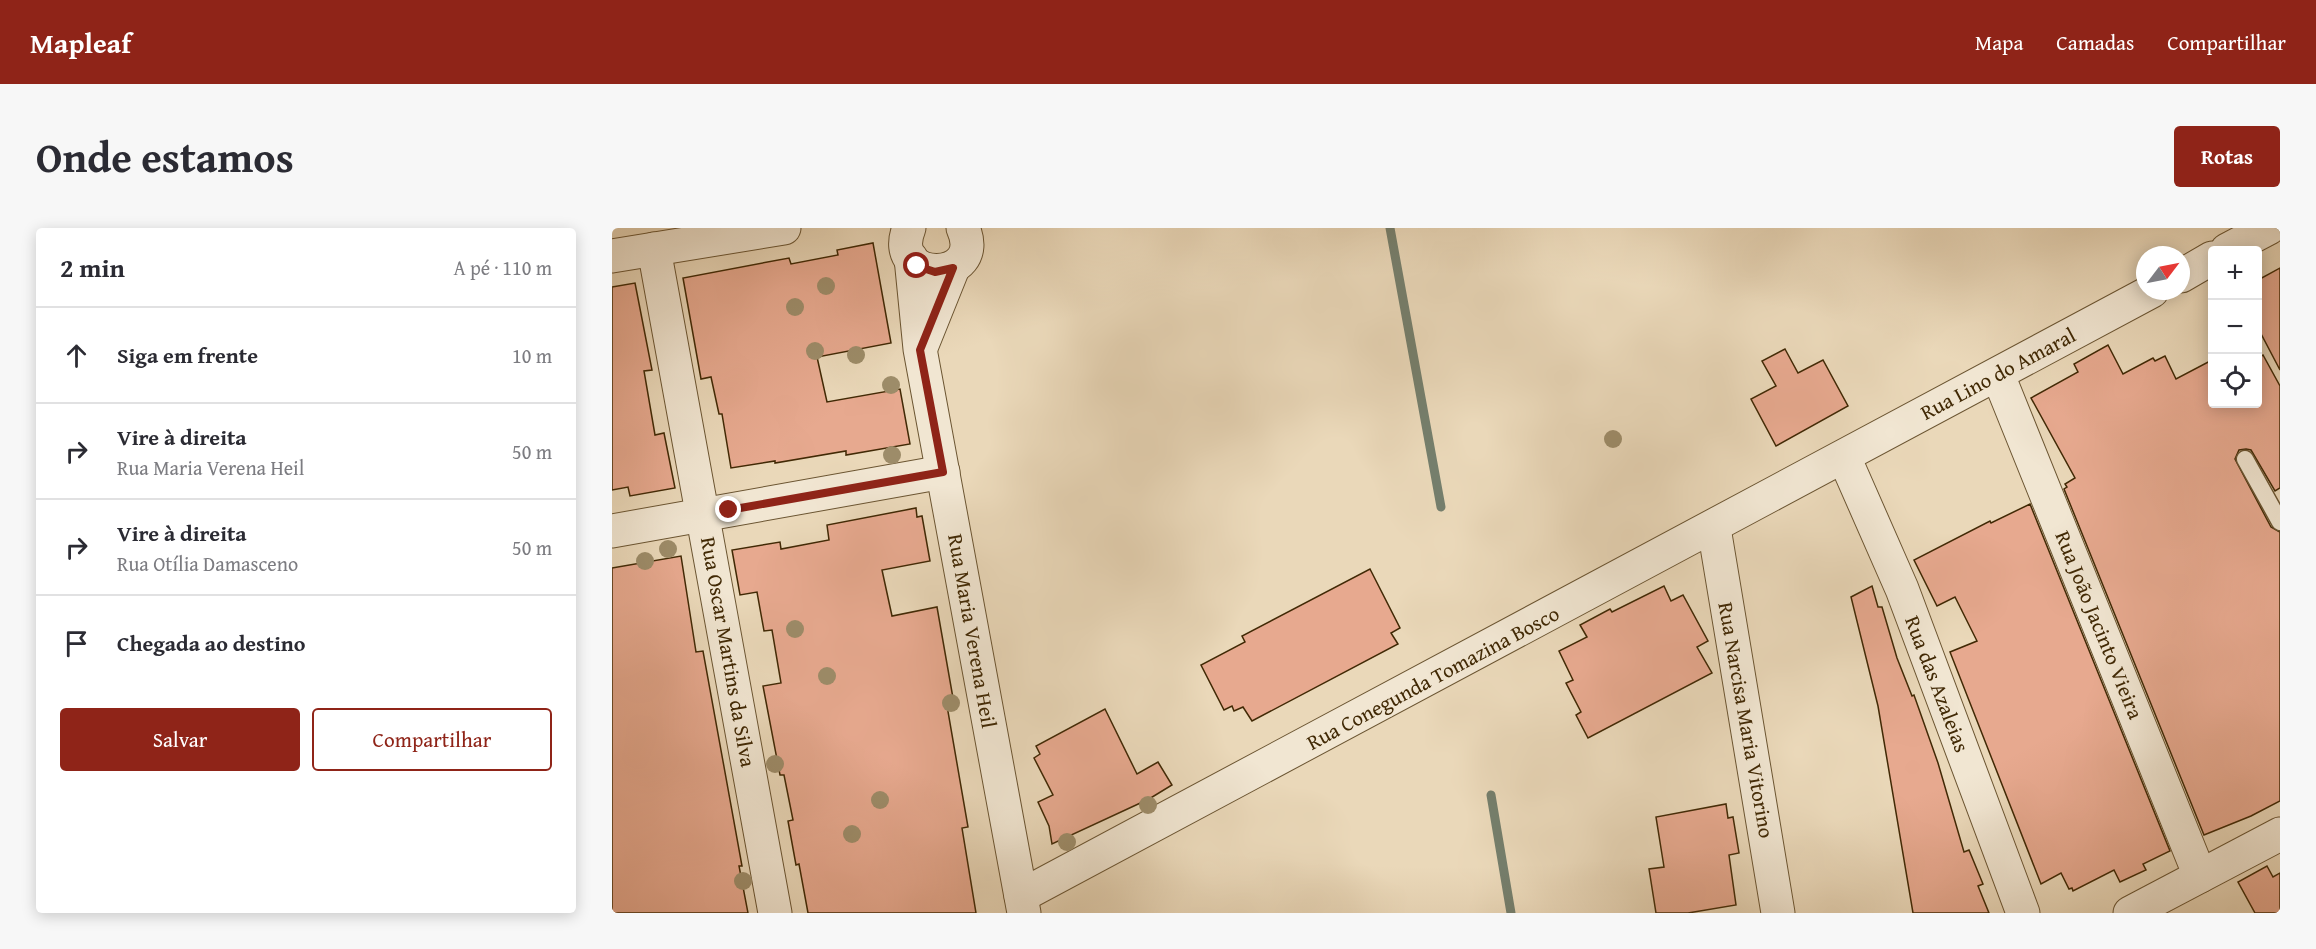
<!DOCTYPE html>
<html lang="pt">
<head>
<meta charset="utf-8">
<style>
  body { margin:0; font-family:"Gentium Book Plus",serif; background:#f7f7f7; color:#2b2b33 }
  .controls { position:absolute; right:18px; top:18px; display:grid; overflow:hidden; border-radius:6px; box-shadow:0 3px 15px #0003 }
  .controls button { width:54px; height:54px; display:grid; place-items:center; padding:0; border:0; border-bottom:2px solid #e1e1e2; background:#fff; color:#2b2b33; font:30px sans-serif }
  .compass { position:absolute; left:1524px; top:18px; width:54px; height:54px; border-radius:50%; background:#fff; box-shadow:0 3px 15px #0003; rotate:58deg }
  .stop { position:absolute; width:18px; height:18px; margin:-14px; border:4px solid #8f2418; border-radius:50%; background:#fff }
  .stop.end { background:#8f2418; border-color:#fff; box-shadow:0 2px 6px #0008 }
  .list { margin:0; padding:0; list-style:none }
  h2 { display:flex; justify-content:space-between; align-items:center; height:78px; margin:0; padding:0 24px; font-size:26px }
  h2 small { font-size:20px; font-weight:400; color:#7c7c81 }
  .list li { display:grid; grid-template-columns:39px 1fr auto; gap:18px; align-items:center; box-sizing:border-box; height:96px; padding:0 24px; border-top:2px solid #e1e1e2 }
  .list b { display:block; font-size:22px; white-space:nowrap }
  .list p { margin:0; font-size:20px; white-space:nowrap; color:#7c7c81 }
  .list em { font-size:20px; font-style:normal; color:#7c7c81 }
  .actions { display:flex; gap:12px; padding:18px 24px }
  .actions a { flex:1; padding:14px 0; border:2px solid #8f2418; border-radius:6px; text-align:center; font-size:21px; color:#8f2418 }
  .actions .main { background:#8f2418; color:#fff }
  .icon { flex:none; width:33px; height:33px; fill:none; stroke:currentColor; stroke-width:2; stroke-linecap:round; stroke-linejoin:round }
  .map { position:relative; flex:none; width:1668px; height:685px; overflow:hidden; border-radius:6px }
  header { display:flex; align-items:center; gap:36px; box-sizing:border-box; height:84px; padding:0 30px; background:#8f2418; color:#fff }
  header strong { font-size:28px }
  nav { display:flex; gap:33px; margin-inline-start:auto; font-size:21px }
  .intro { display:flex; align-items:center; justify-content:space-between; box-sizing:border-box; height:144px; padding:0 36px }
  h1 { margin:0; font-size:42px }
  .button { padding:15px 27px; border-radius:6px; background:#8f2418; color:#fff; font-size:21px; font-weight:700 }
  main { display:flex; gap:36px; padding:0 36px }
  aside { flex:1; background:#fff; border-radius:6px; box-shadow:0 3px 15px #0003 }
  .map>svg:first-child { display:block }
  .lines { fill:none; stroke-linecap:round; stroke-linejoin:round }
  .stream { stroke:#757f6d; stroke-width:9 }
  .building { fill:#e7a98f; stroke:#412905; stroke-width:1.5 }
  .service-casing { stroke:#6b5532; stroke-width:19 }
  .minor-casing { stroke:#6b5532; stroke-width:35 }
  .service { stroke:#f1e6d2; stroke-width:16 }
  .minor { stroke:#f1e6d2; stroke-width:33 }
  .tree { fill:#9d8c69 }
  .route { stroke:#8f2418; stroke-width:8 }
  .labels { text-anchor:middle; stroke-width:4.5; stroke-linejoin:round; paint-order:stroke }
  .street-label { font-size:21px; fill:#412905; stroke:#f1e6d2 }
</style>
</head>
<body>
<header>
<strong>Mapleaf</strong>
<nav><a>Mapa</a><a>Camadas</a><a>Compartilhar</a></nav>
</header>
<div class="intro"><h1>Onde estamos</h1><a class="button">Rotas</a></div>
<main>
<aside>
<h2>2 min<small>A pé · 110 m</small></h2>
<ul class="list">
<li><svg class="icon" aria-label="ahead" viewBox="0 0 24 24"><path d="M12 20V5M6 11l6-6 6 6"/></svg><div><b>Siga em frente</b></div><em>10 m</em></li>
<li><svg class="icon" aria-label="right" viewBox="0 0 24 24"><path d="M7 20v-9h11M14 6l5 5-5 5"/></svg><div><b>Vire à direita</b><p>Rua Maria Verena Heil</p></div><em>50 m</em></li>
<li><svg class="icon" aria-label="right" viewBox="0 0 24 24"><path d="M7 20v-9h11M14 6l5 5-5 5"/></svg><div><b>Vire à direita</b><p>Rua Otília Damasceno</p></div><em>50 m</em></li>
<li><svg class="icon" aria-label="arrive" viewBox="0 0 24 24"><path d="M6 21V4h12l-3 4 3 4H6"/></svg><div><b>Chegada ao destino</b></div></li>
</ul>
<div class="actions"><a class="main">Salvar</a><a>Compartilhar</a></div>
</aside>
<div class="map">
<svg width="1668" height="685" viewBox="0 0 1668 685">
  <rect width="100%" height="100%" fill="#ead8b9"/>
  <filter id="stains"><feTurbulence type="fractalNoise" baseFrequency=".00333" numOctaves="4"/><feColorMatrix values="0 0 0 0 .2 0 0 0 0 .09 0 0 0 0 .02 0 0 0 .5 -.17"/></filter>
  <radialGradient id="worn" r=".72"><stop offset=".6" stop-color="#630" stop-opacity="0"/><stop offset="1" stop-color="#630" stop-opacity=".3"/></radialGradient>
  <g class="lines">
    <g class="stream">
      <path d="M778,0l51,279"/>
      <path d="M879,567l20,118"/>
    </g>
  </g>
  <g class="building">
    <path d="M261,15l18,100 -74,14 10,45 73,-13 10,55 -64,11v-4l-71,12v-2l-44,7 -9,-54h-3l-8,-37 -10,2 -18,-101 106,-20 2,6 47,-9 -1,-5z"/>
    <path d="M1668,40v102l-22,-42v-48z"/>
    <path d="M23,55l17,87 -8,1 11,64 9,-2 11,55 -45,8 -2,-9 -16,3v-203z"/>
    <path d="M1496,117l15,29 30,-16 2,3 10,-5 11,23 36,-19v44h46v-46l5,-3 17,31v102l-5,3 -24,-41 -5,-1 -7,1 -4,9 36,68 9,5v269l-29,15 -47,19 -140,-346 3,-2 -2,-3 10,-6 -44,-80 47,-26 -4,-8z"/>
    <path d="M1173,121l13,24 25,-13 25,46 -72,40 -25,-47 25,-13 -14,-25z"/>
    <path d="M1418,276l140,347 -27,13 3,6 -26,12 -6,-12 -41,21 -1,-3 -3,1 -8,-16 -20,11 -91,-232 27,-11 -22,-44 -18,9 -23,-46 76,-39 1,2z"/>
    <path d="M304,280l1,9 5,-1 8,45 -48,9 10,46 45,-9 16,91 -7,2 22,127 -6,1 14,85h-168l-9,-49 -3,1 -8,-44 5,-1 -9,-45h-4l-17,-89 18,-3 -9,-53 -8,1 -7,-39 -17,3 -8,-45 48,-8 1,7 48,-9 -2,-15z"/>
    <path d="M69,328l15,96 7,-1 39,215h-3l9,47h-136v-345z"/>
    <path d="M758,341l30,59 -9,5 7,11 -146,77 -9,-14 -9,4 -2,-5 -8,4 -23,-45 44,-23 -3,-6z"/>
    <path d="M1052,358l7,15 12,-6 25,46 -11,6 15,26 -124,65 -12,-23 5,-3 -15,-29 7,-3 -14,-29 28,-14 -7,-12 30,-16 2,3z"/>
    <path d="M1260,358l6,21h4l15,51 15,38 2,-1 24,68 26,89 5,-2 14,34 -5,2 11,27h-76l-35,-207 -27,-109z"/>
    <path d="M493,481l32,65 21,-12 14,23 -23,14 -97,45 -3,-18 -11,-24 15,-7 -19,-37 6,-4 -4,-8z"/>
    <path d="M1114,576l2,14 5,-1 6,36 -10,2 7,50 -48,8h-32l-7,-44 15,-2 -8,-50z"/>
    <path d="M1655,638l6,11 7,-4v40h-25l-17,-31z"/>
  </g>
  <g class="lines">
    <g class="service-casing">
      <path id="service" d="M1633,231l35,63"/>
    </g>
    <g class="minor-casing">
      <g id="minor">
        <path d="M297,0c-23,57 79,56 54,0"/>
        <path d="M42,21l121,664"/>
        <path d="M1615,22l42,-22"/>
        <path d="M0,28l172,-28"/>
        <path d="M299,30l9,91 104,564"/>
        <path d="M1569,48l31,-18"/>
        <path d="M310,117l31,-77"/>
        <path d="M1386,147l202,501"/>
        <path d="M1232,229l58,132 121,324"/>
        <path d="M1102,300l64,385"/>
        <path d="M0,303l331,-59"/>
        <path d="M409,668l1131,-605"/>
        <path d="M1518,685l150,-79"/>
      </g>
    </g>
    <use href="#service" class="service"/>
    <use href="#minor" class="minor"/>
  </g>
  <g class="tree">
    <circle cx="214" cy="58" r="9"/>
    <circle cx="183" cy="79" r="9"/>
    <circle cx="203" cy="123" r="9"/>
    <circle cx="244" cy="127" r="9"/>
    <circle cx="279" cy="157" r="9"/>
    <circle cx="1001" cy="211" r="9"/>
    <circle cx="280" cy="227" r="9"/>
    <circle cx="56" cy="321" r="9"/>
    <circle cx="33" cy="333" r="9"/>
    <circle cx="183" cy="401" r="9"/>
    <circle cx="215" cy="448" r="9"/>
    <circle cx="339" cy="475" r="9"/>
    <circle cx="163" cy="536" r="9"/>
    <circle cx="268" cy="572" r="9"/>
    <circle cx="536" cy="577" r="9"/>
    <circle cx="240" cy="606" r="9"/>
    <circle cx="455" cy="614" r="9"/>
    <circle cx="131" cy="653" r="9"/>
  </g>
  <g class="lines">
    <path class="route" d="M117,282l214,-38 -23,-122 33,-82 -18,4 -18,-6"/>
  </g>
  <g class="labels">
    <g class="street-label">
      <text transform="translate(1386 146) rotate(-28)" y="7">Rua Lino do Amaral</text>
      <text transform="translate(1487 397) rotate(68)" y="7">Rua João Jacinto Vieira</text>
      <text transform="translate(360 403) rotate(80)" y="7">Rua Maria Verena Heil</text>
      <text transform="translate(116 424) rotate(80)" y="7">Rua Oscar Martins da Silva</text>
      <text transform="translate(821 450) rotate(-28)" y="7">Rua Conegunda Tomazina Bosco</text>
      <text transform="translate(1325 456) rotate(69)" y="7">Rua das Azaleias</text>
      <text transform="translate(1134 492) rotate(80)" y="7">Rua Narcisa Maria Vitorino</text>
    </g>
  </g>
  <rect width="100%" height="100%" filter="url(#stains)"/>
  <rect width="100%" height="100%" fill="url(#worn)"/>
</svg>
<div class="controls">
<button>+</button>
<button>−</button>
<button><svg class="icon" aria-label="locate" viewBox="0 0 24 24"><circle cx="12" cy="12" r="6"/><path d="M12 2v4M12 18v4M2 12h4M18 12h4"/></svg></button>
</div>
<svg class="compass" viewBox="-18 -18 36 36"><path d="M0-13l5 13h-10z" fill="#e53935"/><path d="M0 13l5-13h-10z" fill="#7c7c81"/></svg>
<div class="stop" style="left:305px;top:38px"></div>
<div class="stop end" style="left:117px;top:282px"></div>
</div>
</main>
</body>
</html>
